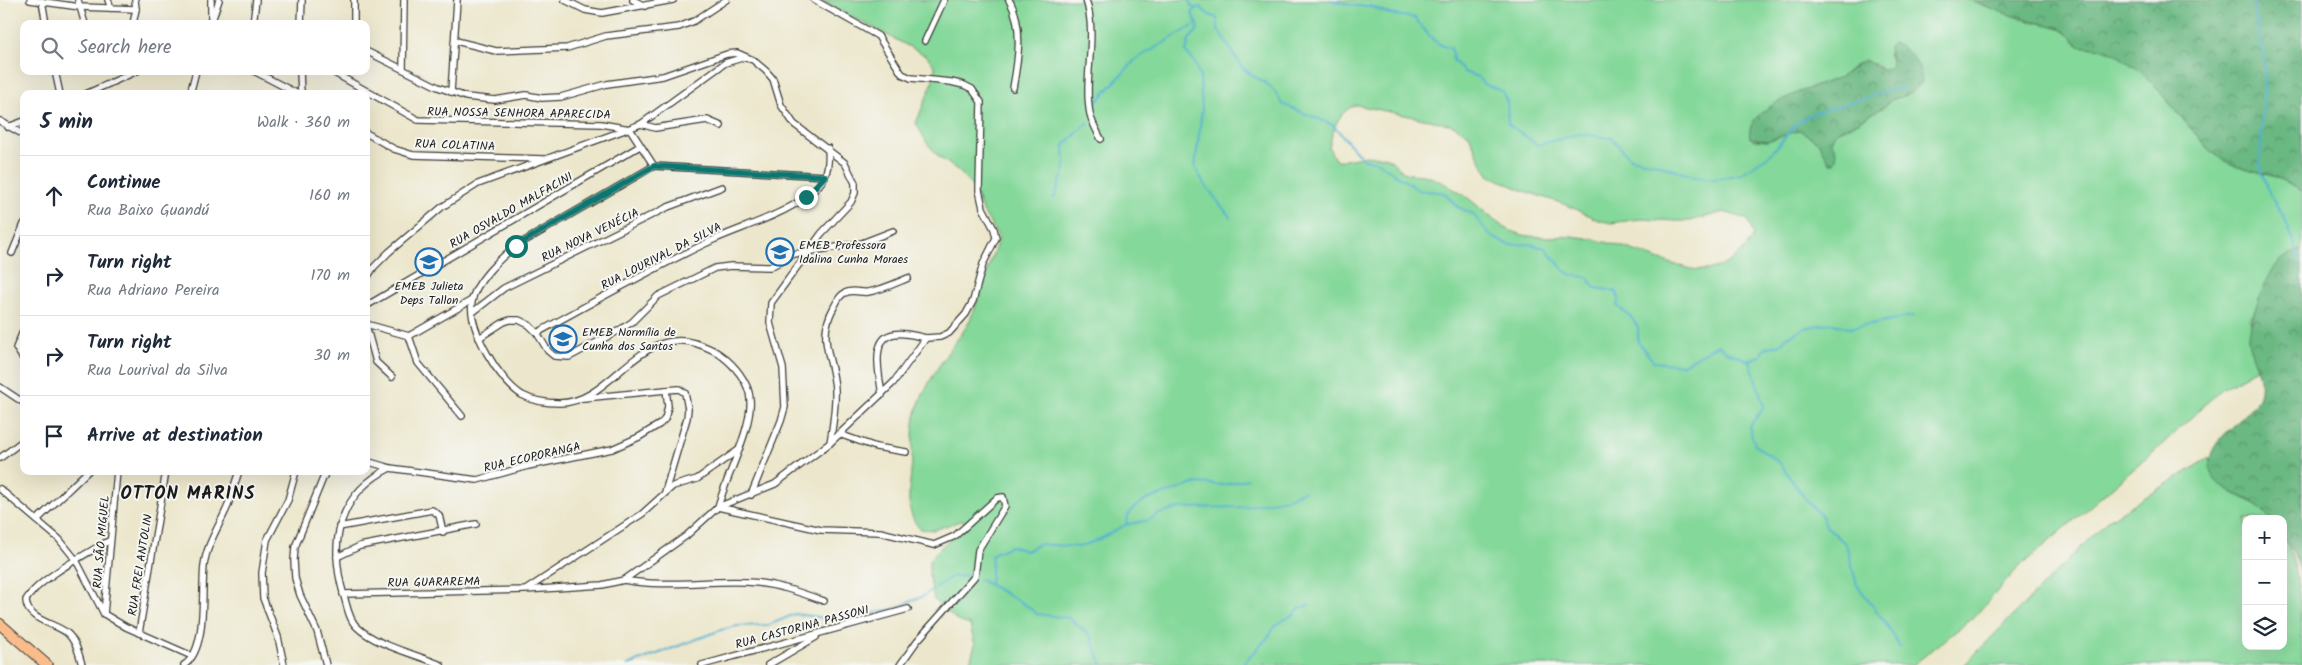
<!DOCTYPE html>
<html lang="en">
<head>
<meta charset="utf-8">
<style>
  body { margin:0; font-family:Kalam,sans-serif; background:#f2f2f3; color:#1f2937 }
  .controls { position:absolute; right:15px; bottom:15px; display:grid; overflow:hidden; border-radius:10px; box-shadow:0 5px 20px #0002 }
  .controls button { width:45px; height:45px; display:grid; place-items:center; padding:0; border:0; border-bottom:1px solid #e0e1e3; background:#fff; color:#1f2937; font:25px sans-serif }
  .stop { position:absolute; width:15px; height:15px; margin:-11px; border:4px solid #0f766e; border-radius:50%; background:#fff }
  .stop.end { background:#0f766e; border-color:#fff; box-shadow:0 1px 5px #0008 }
  .list { margin:0; padding:0; list-style:none }
  h2 { display:flex; justify-content:space-between; align-items:center; height:65px; margin:0; padding:0 20px; font-size:21px }
  h2 small { font-size:16px; font-weight:400; color:#747a83 }
  .list li { display:grid; grid-template-columns:32px 1fr auto; gap:15px; align-items:center; box-sizing:border-box; height:80px; padding:0 20px; border-top:1px solid #e0e1e3 }
  .list b { display:block; font-size:19px; white-space:nowrap }
  .list p { margin:0; font-size:16px; white-space:nowrap; color:#747a83 }
  .list em { font-size:16px; font-style:normal; color:#747a83 }
  .icon { flex:none; width:28px; height:28px; fill:none; stroke:currentColor; stroke-width:2; stroke-linecap:round; stroke-linejoin:round }
  .map { position:relative; flex:none; width:2302px; height:665px; overflow:hidden }
  .search { position:absolute; background:#fff; box-shadow:0 5px 20px #0002; left:20px; top:20px; width:350px; height:55px; display:flex; align-items:center; gap:12px; box-sizing:border-box; padding:0 18px; border-radius:10px; color:#747a83; font-size:19px }
  .panel { position:absolute; background:#fff; box-shadow:0 5px 20px #0002; left:20px; top:90px; width:350px; height:385px; border-radius:10px }
  .map>svg:first-child { display:block }
  .grass { fill:#84d89a; stroke:#507a5b; fill-rule:evenodd }
  .forest { fill:url(#forest-crowns); stroke:#446a4f }
  .lines { fill:none; stroke-linecap:round; stroke-linejoin:round }
  .stream { stroke:#53b1d2; stroke-width:2 }
  .street-casing { stroke:#3b3a36; stroke-width:8 }
  .highway-casing { stroke:#3b3a36; stroke-width:12 }
  .street { stroke:#fff; stroke-width:5.5 }
  .highway { stroke:#fabc8b; stroke-width:10 }
  .route { stroke:#0f766e; stroke-width:6 }
  .labels { text-anchor:middle; stroke-width:4; stroke-linejoin:round; paint-order:stroke }
  .street-label { font-size:12px; fill:#1c1c1c; stroke:#f6f6f2 }
  .poi-label { font-size:12px; fill:#1c1c1c; stroke:#f6f6f2; text-anchor:start }
  .district-label { font-size:18px; font-weight:bold; letter-spacing:1px; fill:#1c1c1c; stroke:#f6f6f2 }
</style>
</head>
<body>
<div class="map">
<svg width="2302" height="665" viewBox="0 0 2302 665">
  <defs>
    <pattern id="forest-crowns" width="20" height="18" patternUnits="userSpaceOnUse" patternTransform="scale(1.25)"><rect width="20" height="18" fill="#6bb882"/><path d="M2 6a3 3 0 1 1 6 0M12 15a3 3 0 1 1 6 0" fill="none" stroke="#57956a"/></pattern>
  </defs>
  <rect width="100%" height="100%" fill="#f6f6f2"/>
  <filter id="ink" filterUnits="userSpaceOnUse"><feTurbulence type="fractalNoise" baseFrequency=".02" numOctaves="2"/><feDisplacementMap in="SourceGraphic" scale="10" xChannelSelector="R" yChannelSelector="G"/><feConvolveMatrix kernelMatrix="1 2 1 2 8 2 1 2 1" color-interpolation-filters="sRGB"/></filter>
  <filter id="wash" filterUnits="userSpaceOnUse"><feTurbulence type="fractalNoise" baseFrequency=".0096" numOctaves="4" result="noise"/><feDisplacementMap in="SourceGraphic" scale="20" xChannelSelector="R" yChannelSelector="G"/><feGaussianBlur stdDeviation="1.12" result="paint"/><feColorMatrix in="noise" values="0 0 0 0 0 0 0 0 0 0 0 0 0 0 0 0 0 1.4 0 .05"/><feComposite in="paint" operator="in"/></filter>
  <g filter="url(#wash)">
    <rect width="100%" height="100%" fill="#ece7cc"/>
    <g class="grass">
      <path d="M820,0h1151c18,8 38,15 56,20 25,7 34,3 52,26l24,3 13,5 19,13 25,25 50,59 21,13 45,13 26,14v58l-5,1 -47,69 7,50 -35,20 -66,61 -138,118 -44,49 -61,48h-944l6,-20 -5,-20 -12,-4 -24,-21 -5,-25v-14l8,-10 29,-27 -3,-4 -29,10 -14,-1c-15,-17 -11,-36 -9,-57 3,-25 -1,-48 9,-71 9,-20 21,-39 33,-56 6,-8 13,-16 17,-25 12,-27 18,-55 29,-82l-18,-30 -6,-18 -16,-19 -20,-14 -12,-14 -11,-20 16,-39 3,-17 -8,-11zM1889,53l22,40 -20,7 -6,6 -27,16 -20,9 -4,3 -4,8 3,3 -3,17 -11,-19 -19,-13 -33,11 -14,-1 8,-26 38,-22 43,-15 14,-13h20l5,5h8l3,-4zM1356,105l97,20 16,10 13,29 8,12 34,15 43,14 31,15 13,3 30,-4 35,2h14l34,-9 23,7 7,16c-10,18 -25,31 -47,35 -21,3 -74,-22 -98,-27 -9,-2 -20,-5 -30,-6 -24,-2 -48,4 -70,-7 -19,-10 -33,-29 -52,-39 -10,-6 -23,-14 -34,-16 -6,-1 -13,0 -19,-3 -8,-5 -11,-13 -20,-15 -16,-5 -33,5 -49,3l-6,-12c3,-17 9,-37 27,-43z"/>
      <path d="M2211,457c-2,30 20,34 42,46 6,3 13,10 17,16h-24v127h37v-111c19,37 19,86 19,130h-338l144,-145z"/>
    </g>
    <g class="forest">
      <path d="M1971,0h331v191l-26,-14 -45,-13 -21,-13 -50,-59 -25,-25 -20,-13 -12,-5 -24,-3c-18,-23 -27,-19 -52,-26 -18,-5 -38,-12 -56,-20z"/>
      <path d="M1893,43c17,6 28,22 29,40l-11,10 -20,7 -6,6 -27,16 -20,9 -4,4 -3,7c4,6 8,14 3,21h-4l-11,-20 -19,-13 -33,11 -17,-3c-7,-33 68,-51 90,-61 10,-4 15,-13 25,-17l16,9 8,-1 3,-3 -3,-18z"/>
      <path d="M2302,249v326l-8,-21 -11,-19v-16h-13c-4,-5 -10,-12 -16,-16 -15,-9 -39,-13 -44,-34 -6,-33 46,-51 50,-78 3,-19 -10,-35 -12,-52 -1,-13 18,-60 26,-71 5,-8 20,-17 28,-19z"/>
    </g>
    <g class="lines">
      <g class="stream">
        <path d="M1191,0l-1,4 5,5"/>
        <path d="M1331,0l24,6h15l19,8 26,4c9,11 20,29 36,30l2,12 11,12 14,5 5,7 19,7 5,11 1,22 30,21 41,-11 33,4 18,20 24,5 41,14 21,2 25,-5 29,-19 26,-31 15,-10 91,-27"/>
        <path d="M2253,0l12,67 -5,98 10,30 13,20 19,47"/>
        <path d="M1195,9l5,-2 9,8 8,3 1,11 25,40 24,15 9,9 6,11 51,21 30,34 15,3 40,28 27,3 11,13 17,8 14,18 9,7 14,6 19,-1 16,4 20,23 6,4 16,2 8,11 21,3 3,7 -2,8 13,10 8,11v15l16,20 28,3 36,-20 9,7 23,9 14,46 -15,20 6,18 25,18 29,41 13,12 4,10 20,18 11,41 30,40 13,23"/>
        <path d="M1195,9l-3,5 6,11 -1,6 -8,8 -3,13 8,9 6,16 2,32 -7,59 11,18 24,31"/>
        <path d="M1091,108l45,-49 62,-36"/>
        <path d="M1054,198l11,-29 -1,-24 25,-23"/>
        <path d="M1750,361l10,-5 5,-8 16,-4 5,-6 19,-10 25,-5 19,5 64,-12"/>
        <path d="M1126,525l1,-7 5,-9 14,-9 51,-17 27,2 24,-6"/>
        <path d="M979,579l47,26 11,9 32,4 21,17 12,30"/>
        <path d="M990,585l2,-31 19,-8 15,5 13,-7 40,3 21,-8 25,-14 24,-5 10,-6 21,-6 64,-1 42,-8 18,-8"/>
        <path d="M628,665l93,-35 16,-4 32,-1 26,-11 30,4 20,-4h24l25,-5 29,-13 28,-19 22,-2"/>
        <path d="M1242,665l27,-29 7,-11 18,-11 6,-6 9,-3"/>
      </g>
    </g>
  </g>
  <g filter="url(#ink)">
    <g class="lines">
      <g class="street-casing">
        <g id="street">
          <path d="M30,0l50,7 56,2"/>
          <path d="M78,0l7,24"/>
          <path d="M108,0l3,8"/>
          <path d="M211,0v24"/>
          <path d="M565,0l20,10 17,3 71,-13"/>
          <path d="M633,0l12,6"/>
          <path d="M1009,0c15,25 9,61 4,88"/>
          <path d="M1086,0c12,37 -3,77 4,114 2,9 7,17 11,25"/>
          <path d="M42,1l4,23"/>
          <path d="M213,18l6,-18"/>
          <path d="M133,24l3,-15 -1,-9"/>
          <path d="M253,24l3,-24"/>
          <path d="M301,24l1,-24"/>
          <path d="M354,24v-24"/>
          <path d="M456,41l40,10 71,-3 39,-12 73,-9 15,-6 32,-21"/>
          <path d="M925,41l19,-41"/>
          <path d="M366,51l72,36 28,10 29,3 31,-5 16,3 19,-1 46,-13 56,-8 64,-22 10,-1 16,7 13,11 7,8 8,26 13,19 51,39 10,20v10l-4,9 -30,32 -50,69 -1,20 13,45 2,39 -4,14 -30,74"/>
          <path d="M403,69l1,-69"/>
          <path d="M55,71l5,23"/>
          <path d="M254,71l44,23"/>
          <path d="M300,71l1,23"/>
          <path d="M331,71l87,49 183,4 29,5"/>
          <path d="M451,92l6,-92"/>
          <path d="M86,94l51,-23"/>
          <path d="M190,94l6,-23"/>
          <path d="M0,121l24,14"/>
          <path d="M641,124l84,-61 20,-6"/>
          <path d="M8,127l16,-6"/>
          <path d="M630,129l24,37"/>
          <path d="M366,133l28,16 19,6 131,4"/>
          <path d="M654,166l-138,80c-15,11 -41,36 -44,55 -4,28 27,80 50,94 11,6 24,8 37,8 53,0 77,-76 136,-60 9,3 19,6 27,13 12,9 27,26 28,43 3,28 -24,78 -32,108l103,23 59,2 54,13 21,-9 42,-38 6,-1 2,9 -27,44 -3,26 -58,65 -17,24"/>
          <path d="M654,166l171,10"/>
          <path d="M12,253l12,-29"/>
          <path d="M366,279l8,-12 15,-15 53,-45 36,-23 163,-60 14,4 52,-8 14,6"/>
          <path d="M366,306l274,-160"/>
          <path d="M473,312l31,-24 164,-81 54,-20"/>
          <path d="M366,324l43,12 63,-36"/>
          <path d="M366,325l10,37 16,15"/>
          <path d="M24,329l-8,19 8,12"/>
          <path d="M537,333c58,-32 116,-65 176,-93 29,-13 67,-24 93,-43 19,-14 24,-26 22,-49"/>
          <path d="M409,336l9,27 44,53"/>
          <path d="M479,338l25,-16 6,-2h9l10,5 8,8 11,18 6,5 15,1 49,-26 14,-9 26,-26 57,-28 16,-2 39,1 24,-13 68,-11 31,-12"/>
          <path d="M0,387l24,16"/>
          <path d="M882,395c-2,-17 -13,-57 12,-61 10,-2 22,2 32,4"/>
          <path d="M584,398l82,-8 13,-1 6,4 3,16 -1,9 -22,74"/>
          <path d="M839,434l37,13 30,5"/>
          <path d="M830,443c3,-18 6,-36 5,-54 -2,-32 -19,-50 -1,-82 3,-5 5,-12 11,-14 8,-4 15,0 23,-1 14,-2 28,-9 40,-14"/>
          <path d="M0,458l24,-18"/>
          <path d="M366,461l24,7 87,12 51,-14 84,-17 27,-12 21,-13 5,-5 3,-13 -2,-16"/>
          <path d="M390,468c-52,26 -62,74 -46,128 3,10 5,24 13,31 20,19 59,27 84,38"/>
          <path d="M0,489l59,50 17,21 28,54 22,13 66,29"/>
          <path d="M37,520l51,-49"/>
          <path d="M339,527l93,-17 7,5 4,17"/>
          <path d="M337,557l23,-11 116,-22"/>
          <path d="M624,580c41,8 82,0 123,2 27,1 52,10 77,19"/>
          <path d="M527,589l115,-75 31,-28 24,-7 40,-28"/>
          <path d="M343,594l182,-4 77,-5 22,-5 62,-44 32,-29 57,-23 55,-41 63,-60 33,-45 14,-1 9,-4 17,-19 7,-13 10,-37 13,-26 -2,-9 -11,-21 -4,-18 2,-88 -9,-13 -8,-4 -13,-3 -40,-4 -9,-4 -24,-38 -64,-36"/>
          <path d="M104,614l13,-143"/>
          <path d="M139,633l27,-162"/>
          <path d="M82,665c-3,-11 -6,-24 -15,-32 -12,-10 -41,-13 -41,-33 12,-21 62,-47 84,-60"/>
          <path d="M184,665c24,-15 17,-74 20,-99 2,-20 15,-40 23,-58 4,-12 8,-25 12,-37"/>
          <path d="M284,665l-6,-28 -15,-39 -1,-25 5,-33 21,-40 8,-29"/>
          <path d="M326,665l-9,-34 -17,-36 -5,-17 -1,-18 1,-13 31,-76"/>
          <path d="M702,665l206,-56"/>
          <path d="M768,665l48,-28"/>
        </g>
      </g>
      <g class="highway-casing">
        <path id="highway" d="M0,624l47,41"/>
      </g>
      <use href="#street" class="street"/>
      <use href="#highway" class="highway"/>
    </g>
  </g>
  <g class="lines" filter="url(#ink)">
    <path class="route" d="M516,246l138,-80 171,10 -19,21"/>
  </g>
  <defs>
    <g id="school-ring" transform="scale(1.4375)"><circle r="9.5" fill="#f6f6f2" stroke="#1f6fb2" stroke-width="1.5"/><path d="M0-5L7-2L0 1L-7-2ZM-4 1L0 2.5L4 1V4Q0 6-4 4Z" fill="#1f6fb2"/></g>
  </defs>
  <g fill-rule="evenodd">
    <use href="#school-ring" x="780" y="252"/>
    <use href="#school-ring" x="429" y="262"/>
    <use href="#school-ring" x="563" y="339"/>
  </g>
  <g class="labels">
    <g class="street-label">
      <text transform="translate(519 113) rotate(1)" y="4">RUA NOSSA SENHORA APARECIDA</text>
      <text transform="translate(455 145) rotate(2)" y="4">RUA COLATINA</text>
      <text transform="translate(511 210) rotate(-30)" y="4">RUA OSVALDO MALFACINI</text>
      <text transform="translate(590 235) rotate(-26)" y="4">RUA NOVA VENÉCIA</text>
      <text transform="translate(661 256) rotate(-27)" y="4">RUA LOURIVAL DA SILVA</text>
      <text transform="translate(532 457) rotate(-13)" y="4">RUA ECOPORANGA</text>
      <text transform="translate(101 542) rotate(-85)" y="4">RUA SÃO MIGUEL</text>
      <text transform="translate(140 565) rotate(-81)" y="4">RUA FREI ANTOLIN</text>
      <text transform="translate(434 582) rotate(-1)" y="4">RUA GUARAREMA</text>
      <text transform="translate(802 627) rotate(-15)" y="4">RUA CASTORINA PASSONI</text>
    </g>
    <g class="poi-label">
      <text x="799" y="249">EMEB Professora<tspan x="799" dy="14">Idalina Cunha Moraes</tspan></text>
      <text x="429" y="290" text-anchor="middle">EMEB Julieta<tspan x="429" dy="14">Deps Tallon</tspan></text>
      <text x="582" y="336">EMEB Normília de<tspan x="582" dy="14">Cunha dos Santos</tspan></text>
    </g>
    <g class="district-label">
      <text x="188" y="499">OTTON MARINS</text>
    </g>
  </g>
</svg>
<div class="controls">
<button>+</button>
<button>−</button>
<button><svg class="icon" aria-label="layers" viewBox="0 0 24 24"><path d="M12 4l9 5-9 5-9-5zM3 14l9 5 9-5"/></svg></button>
</div>
<div class="stop" style="left:516px;top:246px"></div>
<div class="stop end" style="left:806px;top:197px"></div>
<div class="search"><svg class="icon" aria-label="search" viewBox="0 0 24 24"><circle cx="10" cy="10" r="6"/><path d="M15 15l6 6"/></svg>Search here</div>
<section class="panel">
<h2>5 min<small>Walk · 360 m</small></h2>
<ul class="list">
<li><svg class="icon" aria-label="ahead" viewBox="0 0 24 24"><path d="M12 20V5M6 11l6-6 6 6"/></svg><div><b>Continue</b><p>Rua Baixo Guandú</p></div><em>160 m</em></li>
<li><svg class="icon" aria-label="right" viewBox="0 0 24 24"><path d="M7 20v-9h11M14 6l5 5-5 5"/></svg><div><b>Turn right</b><p>Rua Adriano Pereira</p></div><em>170 m</em></li>
<li><svg class="icon" aria-label="right" viewBox="0 0 24 24"><path d="M7 20v-9h11M14 6l5 5-5 5"/></svg><div><b>Turn right</b><p>Rua Lourival da Silva</p></div><em>30 m</em></li>
<li><svg class="icon" aria-label="arrive" viewBox="0 0 24 24"><path d="M6 21V4h12l-3 4 3 4H6"/></svg><div><b>Arrive at destination</b></div></li>
</ul>
</section>
</div>
</body>
</html>
